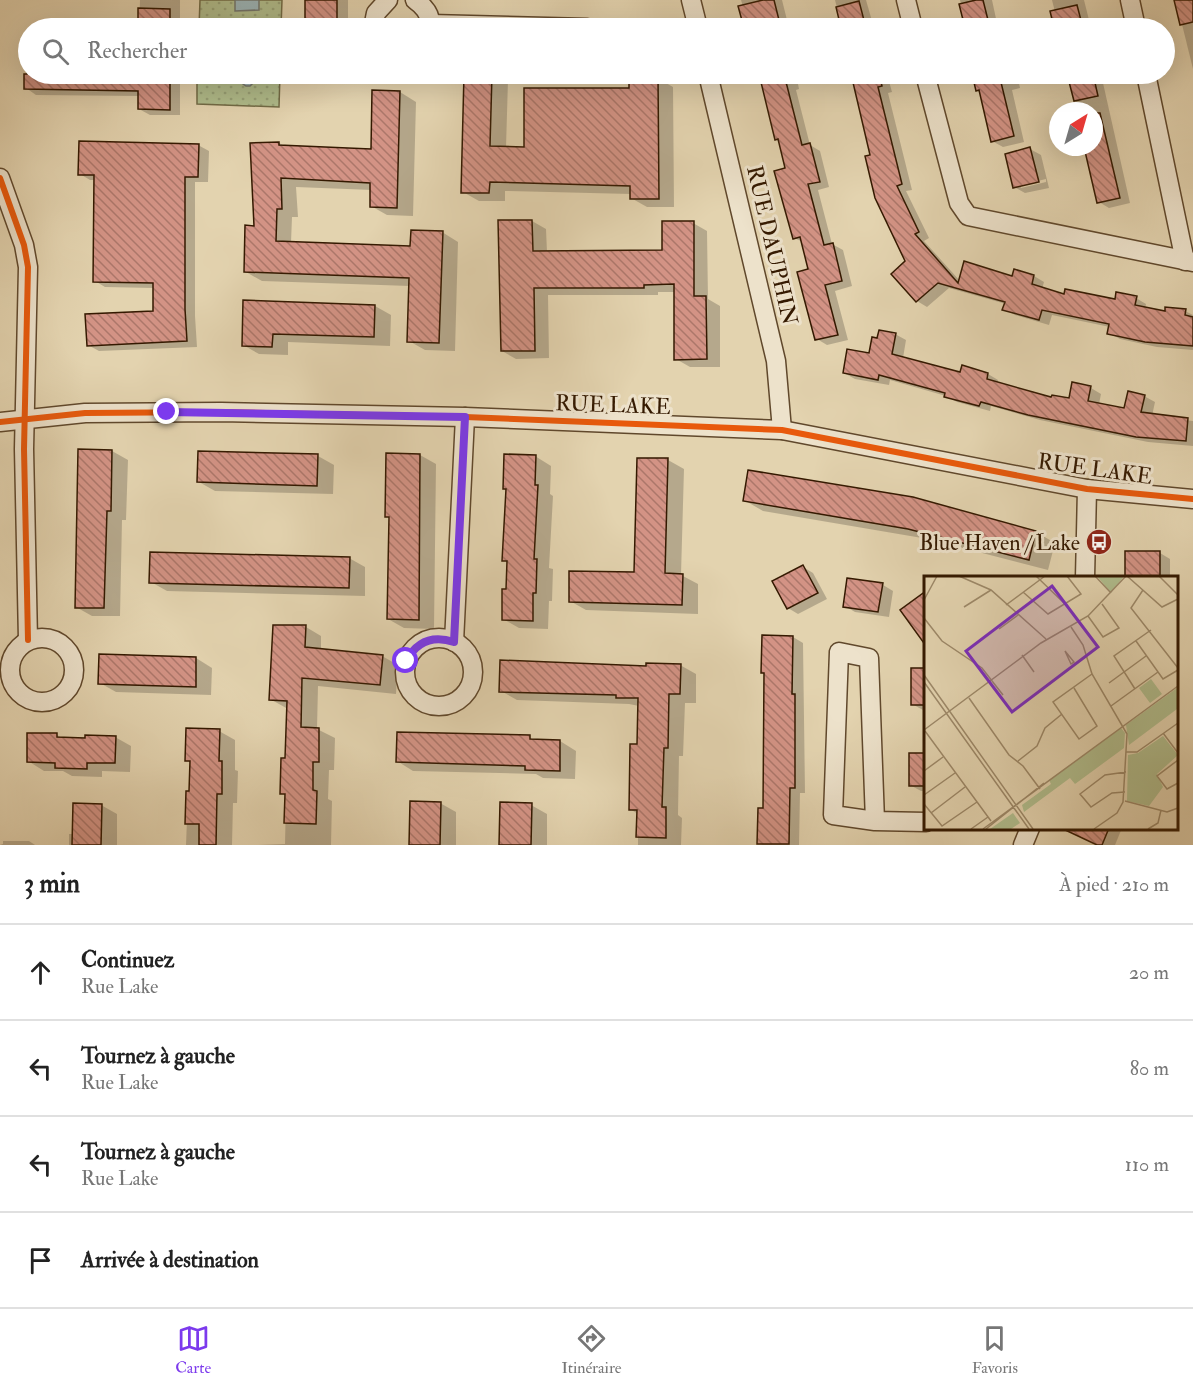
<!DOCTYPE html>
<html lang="fr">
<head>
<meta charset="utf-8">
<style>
  body { margin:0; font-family:"IM FELL Double Pica",serif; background:#f2f2f2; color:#222 }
  .compass { position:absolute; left:1049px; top:102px; width:54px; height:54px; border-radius:50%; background:#fff; box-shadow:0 6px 24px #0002; rotate:37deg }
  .stop { position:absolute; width:18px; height:18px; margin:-14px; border:4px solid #7c3aed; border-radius:50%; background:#fff }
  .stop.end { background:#7c3aed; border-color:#fff; box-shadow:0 2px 6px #0008 }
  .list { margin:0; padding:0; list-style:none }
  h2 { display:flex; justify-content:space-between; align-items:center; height:78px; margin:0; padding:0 24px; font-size:26px }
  h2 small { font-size:20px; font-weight:400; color:#767676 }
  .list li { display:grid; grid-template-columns:39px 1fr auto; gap:18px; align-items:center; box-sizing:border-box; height:96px; padding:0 24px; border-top:2px solid #e0e0e0 }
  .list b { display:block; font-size:22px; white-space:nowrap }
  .list p { margin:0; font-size:20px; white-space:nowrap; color:#767676 }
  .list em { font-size:20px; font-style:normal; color:#767676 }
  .icon { flex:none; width:33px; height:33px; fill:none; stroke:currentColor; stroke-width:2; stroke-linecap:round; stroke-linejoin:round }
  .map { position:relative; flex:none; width:1193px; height:845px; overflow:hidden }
  .search { position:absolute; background:#fff; box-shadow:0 6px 24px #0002; left:18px; right:18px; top:18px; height:66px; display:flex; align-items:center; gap:15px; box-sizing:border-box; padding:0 21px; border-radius:33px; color:#767676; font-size:22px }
  .sheet { height:462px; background:#fff }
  nav { display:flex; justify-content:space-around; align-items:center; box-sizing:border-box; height:84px; border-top:2px solid #e0e0e0; background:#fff; font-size:16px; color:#767676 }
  nav a { display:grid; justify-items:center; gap:3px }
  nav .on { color:#7c3aed }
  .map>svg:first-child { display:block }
  .park { fill:url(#park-dots); stroke:#726b46; stroke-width:1.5 }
  .water { fill:#9bb4b7; stroke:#72766e; stroke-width:1.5 }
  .shadow { fill:#0003; fill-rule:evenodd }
  .building { fill:url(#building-back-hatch); stroke:#341900; stroke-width:1.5 }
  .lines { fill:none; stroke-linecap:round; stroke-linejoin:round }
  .minor-casing { stroke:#60482c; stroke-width:21 }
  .minor { stroke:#ede2cb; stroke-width:18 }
  .cycleway-casing { stroke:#ede2cb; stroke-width:10 }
  .cycleway { stroke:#e8590c; stroke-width:6 }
  .route { stroke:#7c3aed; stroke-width:8 }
  .labels { text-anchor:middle; stroke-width:6; stroke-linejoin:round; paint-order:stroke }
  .street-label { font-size:22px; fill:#341900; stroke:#ede2cb }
  .poi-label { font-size:22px; fill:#341900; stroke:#ede2cb; text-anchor:end }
  .inset-road { fill:none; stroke:#9d8969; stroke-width:1.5 }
  .view { fill:#7b2cbf; fill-opacity:0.15; stroke:#7b2cbf; stroke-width:3 }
  .inset-edge { fill:none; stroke:#341900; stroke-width:3 }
</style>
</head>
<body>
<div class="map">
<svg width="1193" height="845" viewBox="0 0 1193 845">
  <defs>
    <pattern id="park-dots" width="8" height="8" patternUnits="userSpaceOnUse" patternTransform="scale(1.5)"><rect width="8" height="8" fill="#b0bd8d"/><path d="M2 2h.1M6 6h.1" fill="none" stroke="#98a278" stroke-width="1.8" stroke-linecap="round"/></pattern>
    <pattern id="building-back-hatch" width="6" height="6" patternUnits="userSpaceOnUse" patternTransform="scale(1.5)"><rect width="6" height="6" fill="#d39385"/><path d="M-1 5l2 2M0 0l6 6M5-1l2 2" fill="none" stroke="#ac776a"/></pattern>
  </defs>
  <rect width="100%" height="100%" fill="#e3d3af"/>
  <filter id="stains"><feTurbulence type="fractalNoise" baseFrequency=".00333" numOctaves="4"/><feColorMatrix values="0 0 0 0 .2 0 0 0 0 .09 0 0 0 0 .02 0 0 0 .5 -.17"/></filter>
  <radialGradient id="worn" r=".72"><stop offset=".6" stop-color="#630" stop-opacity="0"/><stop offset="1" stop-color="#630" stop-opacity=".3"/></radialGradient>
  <g class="park">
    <path d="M200,0h82l-1,28h-82z"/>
    <path d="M197,74h83l-1,33 -82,-3z"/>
  </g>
  <g class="water">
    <path d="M235,0h24v10l-24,1z"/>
    <path d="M241,74h15l-2,8 -4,4h-4l-3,-2z"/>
  </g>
  <g class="shadow">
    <path d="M140,0h40v28h-41z"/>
    <rect x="307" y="0" width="41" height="28"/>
    <path d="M741,0h41l7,28h-44l-5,-21h3z"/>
    <path d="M835,0h31l8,28h-32z"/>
    <path d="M960,0h32l6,28h-31z"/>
    <path d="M1052,0h32l7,28h-36l-4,-16h4z"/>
    <path d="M1176,0h17v69z"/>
    <path d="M26,58h2v16h152v41h-30l-11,-6v-13l-103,-1 -10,-7z"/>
    <path d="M465,74h31l12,6 -2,68 19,1 105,-59 27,-12 16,9 1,120h-27l-16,-9v-4l-126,-3v10h-26l-16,-9z"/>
    <path d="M760,74h36l3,15 -3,1 14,55 10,6 9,36 -11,3 14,54 11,6 9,36 -17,5 13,49 -21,5 -10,-6 -7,-69 -7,-28 -9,-4 -7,-69 -7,-28 -4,-2z"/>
    <path d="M853,74h34l5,18 -4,1 24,97 -6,1 23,47 -5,3 36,40 53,-3 2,-7 19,5 10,6 -2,7 23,7 51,5 20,-3 10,6 -1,5 21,4 19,-2 8,4v35l-36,-3 -37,-8 -11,-6 1,-6 -58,-12 -3,10 -34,-10 -11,-6 2,-5 -57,-16 -22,19 -10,-6 -10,-40 -35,-105z"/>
    <path d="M973,74h44l3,14 -8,2 12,52 -21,5 -11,-6 -11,-49 -4,-2z"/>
    <path d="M1069,74h32l29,129 -21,5 -10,-6 -15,-55h10v-36h-16z"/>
    <path d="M400,92l16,10 -3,114 -26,-1 -16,-9 1,-16 -76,-3 2,30h-6l-1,26 121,4 30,-15 16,10 -3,109 -30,-1 -16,-9 1,-55 -148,-5 -16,-9 33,-129 6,3 88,4z"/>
    <path d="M198,145l11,6 -1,31h-13v134l2,31 -98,4 -11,-6 66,-33v-24l-49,-1 -10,-6 1,-101h-6l-10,-6z"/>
    <path d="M1030,149l11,6 8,33 -24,5 -11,-6zM1046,179v3l-25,6v-3z"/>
    <path d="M532,221l14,8 1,23h116l30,-29 14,8 1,68 12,7v61h-30l-14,-8 -1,-67h-17v3h-110l1,63 -33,1 -14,-8z"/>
    <path d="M245,302l130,4 16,9 -1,31 -102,-4v13l-29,-1 -16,-9z"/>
    <path d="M895,334l11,6 -3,18 58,16h27l10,6 -1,4 55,15 18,1 21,-12 10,6 -2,10 26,6 19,-14 11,6 -3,14 41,5v25l-45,-4 -108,-22 -49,-14 -1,5 -33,-9 -11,-6 -56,-16 -1,5 -34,-6 -11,-6 26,-18 9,-15z"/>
    <path d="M112,451l16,9 -2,60h-4l-2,96h-28l-16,-9z"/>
    <path d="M420,455l16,9 -2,165 -30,-1 -16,-9 3,-101 -5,-2z"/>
    <path d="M318,456l16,9 -1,29 -118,-3 -16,-9z"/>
    <path d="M535,456l16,10 -1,28 3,2 -4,72 4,1 -1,32h-3l-1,28 -29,-1 -16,-9 4,-29 1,-28 -4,-2z"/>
    <path d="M668,460l16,9 -3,106 17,9v30l-112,-4 -16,-9 66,-27z"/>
    <path d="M744,500l292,32 19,11 -7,27 -120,-31 -165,-28z"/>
    <path d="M1127,552l33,1 10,6v19h-44z"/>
    <path d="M349,558l16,9v29l-198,-5 -16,-9z"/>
    <path d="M803,567l10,6 14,26 -29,15 -10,-6z"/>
    <path d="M883,585l10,6 -4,26 -34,-5 -10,-6z"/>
    <path d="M306,627l15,9v14l61,6 16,9 -2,29 -78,-8 -1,43 18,9 -1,32h-5l-1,29 4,2 -1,44h-73l27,-1 1,-48 -4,-3 5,-34 1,-50 -18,-10z"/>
    <path d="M793,637l10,6 2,150h-5l-1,52h-36l-4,-2z"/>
    <path d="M196,658l16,10 -1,27 -95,-3 -16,-9z"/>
    <path d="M680,665l16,9v29h-11l-2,53h-4l-1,59 4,3 -1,27h-43v-31l-8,-5 8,-63 1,-40 -10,-2 -112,-4 -16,-9 146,-23z"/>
    <path d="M926,670v40h-3l-11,-6z"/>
    <path d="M219,731l16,9v30l3,1 -1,32h-4l-1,42h-46l2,-53h2l1,-29 -4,-3z"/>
    <path d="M57,735l7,4 51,-2 16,9 -1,26 -28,-1v6l-30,-1 -9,-5h-19l-16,-10z"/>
    <path d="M529,737l7,4h24l16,10 -1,28 -32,-1 -7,-4 -123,-3 -16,-10z"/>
    <path d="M926,755v36h-5l-11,-6z"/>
    <path d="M440,803l16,9v33h-46z"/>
    <path d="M101,805l16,9v31h10h-58v-11h5z"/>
    <path d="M531,805l16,9v31h-47z"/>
    <path d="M1076,828h46l-7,17h-17z"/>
    <path d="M3,841h26l6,4h-35l3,-1z"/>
  </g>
  <g class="building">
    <rect x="305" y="0" width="32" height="28"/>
    <path d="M763,0h11l7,28h-37l-6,-22z"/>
    <path d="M976,0h7l7,28h-25l-6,-24z"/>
    <path d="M1174,0h19v22l-13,3z"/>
    <path d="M859,1l7,27h-25l-5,-21z"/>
    <path d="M1077,5l6,23h-29l-4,-17z"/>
    <path d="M138,8l32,1v19h-32z"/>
    <path d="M24,74h146v36l-32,-1v-18l-114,-2z"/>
    <path d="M464,74h28l-2,72 34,1v-59h105v-12h29l1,123h-29v-13l-140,-4 -1,11h-28z"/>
    <path d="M759,74h25l18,71 8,-2 10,39 -12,2 16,61 9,-2 9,38 -17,4 13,50 -23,5 -18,-68 11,-3 -8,-32 -7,2 -19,-68 11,-3 -7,-29 -3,1z"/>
    <path d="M851,74h28l3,12 -4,1 24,97 -5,2 22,46 -4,2 43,49 6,-22 48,15 2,-7 20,6 -2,9 32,10 1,-5 50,10 1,-7 21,4 -2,9 30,6v-4l21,2 -1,6 8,2v29l-48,-4 -38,-8 2,-10 -67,-14 -3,10 -37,-10 3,-8 -67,-19 -22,19 -25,-28 14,-13 -30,-63 -10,-42 5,-1z"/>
    <path d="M972,74h27l15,62 -23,6 -12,-52 -3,1z"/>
    <path d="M1067,74h26l5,22 -24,5z"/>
    <path d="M372,90l28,1 -3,117 -27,-1v-24l-89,-5 1,31h-5l-1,32 134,5 1,-16 32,1 -4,112 -32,-1 2,-64 -165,-6 1,-47 9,1 -4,-83 29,-1v3l92,4z"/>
    <path d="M1094,113h6l20,85 -23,5 -13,-56h10z"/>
    <path d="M79,141l120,3 -1,33h-13v132l2,32 -100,5 -2,-32 68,-3v-28l-60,-1 1,-107h-16z"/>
    <path d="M1030,147l9,35 -26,6 -8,-34z"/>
    <path d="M498,220h34l1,31 129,-1v-29h32v75h12l1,63 -33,1v-76l-30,1v3h-110l1,63h-34z"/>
    <path d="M243,300l132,5 -1,32 -101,-3 -1,13 -30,-1z"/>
    <path d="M879,330l17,3 -4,21 68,18 2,-7 26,8 -1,6 64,18 1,-2 17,3 3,-16 19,4 -3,15 36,7 4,-17 17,4 -4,17 47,6 -2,23 -50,-4 -108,-22 -47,-13 -2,4 -35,-9 1,-4 -66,-18 -1,5 -35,-7 4,-24 22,4 3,-16 5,1z"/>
    <path d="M78,449l34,1 -1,61h-4l-3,97h-29z"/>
    <path d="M198,451l120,3 -1,32 -120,-4z"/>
    <path d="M386,453l34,1 -1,166 -32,-1 2,-102h-4z"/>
    <path d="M504,454l32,1 -1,30h3l-4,74h3l-1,34h-3v28l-31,-1v-31h4l1,-28h-5l4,-72h-3z"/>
    <path d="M637,458h31l-3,115 18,1 -1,31 -113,-3v-31l65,1z"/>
    <path d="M748,470l165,27 123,34 -7,29 -121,-31 -165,-28z"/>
    <rect x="1125" y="551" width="35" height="27"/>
    <path d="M150,552l200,5 -1,31 -200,-5z"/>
    <path d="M803,565l15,28 -31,16 -15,-28z"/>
    <path d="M847,578l36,5 -5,29 -35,-5z"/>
    <path d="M926,591v55l-26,-36z"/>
    <path d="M273,625h33l-1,22 78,8 -3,30 -78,-7 -1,49 18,1v34h-6v28l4,1 -1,33 -32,-1 1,-29h-5l1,-36h4l2,-57 -18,-1z"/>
    <path d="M762,635l31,1 -1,58h3v94h-5l-1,56h-32l1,-36h5l1,-135h-3z"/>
    <path d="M99,654l97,3v30l-98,-3z"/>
    <path d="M500,660l146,6v-3l35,1 -1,30h-11l-1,54h-4l-2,59h4v31l-30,-1 1,-27h-8l1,-66h7l1,-46h-22v-3l-117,-3z"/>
    <rect x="911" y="668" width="15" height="37"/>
    <path d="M186,728l34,1 -1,32h3v33h-5l-1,51h-17v-21h-14l1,-33h3l1,-30h-5z"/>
    <path d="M397,732l133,3v4l30,1v31l-35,-1v-4l-129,-4z"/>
    <path d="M27,733h30v4l28,1v-3l31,1 -1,27h-28v6l-32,-1v-5l-28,-1z"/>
    <rect x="909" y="753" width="17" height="33"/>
    <path d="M410,801l31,1 -1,43h-31z"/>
    <path d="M500,802l32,1 -1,42h-32z"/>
    <path d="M73,803l29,1 -1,41h-29z"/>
    <path d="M1061,828h48l-7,17h-5z"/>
  </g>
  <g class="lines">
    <g class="minor-casing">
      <g id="minor">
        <path d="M415,0c10,7 17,16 15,28"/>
        <path d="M691,0l7,28"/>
        <path d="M906,0l7,28"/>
        <path d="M1130,0l6,28"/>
        <path d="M431,24l156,4"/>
        <path d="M373,28l3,-15 12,-13"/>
        <path d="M708,74l68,287 6,69"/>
        <path d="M925,74l34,129 9,13 225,46"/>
        <path d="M1146,74l39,187"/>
        <path d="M0,178l24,67 4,22 -4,182 4,191"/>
        <path d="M0,422l85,-9 136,-1 244,5 317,13 305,59 106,10"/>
        <path d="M1085,578l2,-89"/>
        <circle cx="42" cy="670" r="32"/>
        <circle cx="439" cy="672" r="34"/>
        <path d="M454,642l11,-225"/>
        <path d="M875,821l-6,-163 -30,-6 -6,163 42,6 51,1"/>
        <path d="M1023,845l7,-17"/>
      </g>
    </g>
    <use href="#minor" class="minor"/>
    <g class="cycleway-casing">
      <g id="cycleway">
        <path d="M0,178l24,67 4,22 -4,182 4,191"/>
        <path d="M0,422l85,-9 136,-1 244,5 317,13 305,59 106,10"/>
      </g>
    </g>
    <use href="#cycleway" class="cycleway"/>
  </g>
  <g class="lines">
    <path class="route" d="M167,412l298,5 -11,225c-21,-7 -37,-1 -48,19"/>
  </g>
  <defs>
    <g id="bus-disc" transform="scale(1.35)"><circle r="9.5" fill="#8f2418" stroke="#ede2cb"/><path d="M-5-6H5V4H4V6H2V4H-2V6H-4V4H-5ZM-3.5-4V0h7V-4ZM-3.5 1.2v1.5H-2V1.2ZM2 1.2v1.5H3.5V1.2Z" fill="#fff"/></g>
  </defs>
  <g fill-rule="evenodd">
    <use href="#bus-disc" x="1099" y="542"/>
  </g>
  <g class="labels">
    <g class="street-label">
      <text transform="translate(773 245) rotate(77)" y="8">RUE DAUPHIN</text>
      <text transform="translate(613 404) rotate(2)" y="8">RUE LAKE</text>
      <text transform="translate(1095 468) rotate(8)" y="8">RUE LAKE</text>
    </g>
    <g class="poi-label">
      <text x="1080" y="550">Blue Haven / Lake</text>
    </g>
  </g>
  <g transform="translate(924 576)">
    <rect width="254" height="254" fill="#e3d3af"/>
    <path d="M89,237l7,10 -9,6h-21z" fill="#b0bd8d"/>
    <path d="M173,0h27l-13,17zM227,103l11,15 -12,9 -11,-15zM253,112v21l-48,36 -3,-20zM197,152l4,5 -1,15 -49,36 -5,-6 -46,34 -2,-7 29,-21 -2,-4zM239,160l15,19 -21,19 6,13 -14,19 -22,-5 1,-46 10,-2z" fill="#b0bd8d"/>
    <path d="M237,164l13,18 -9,7 -13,-19zM225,173l2,11 -6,7 -5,-5v15h-10l1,-17h7l-2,-6z" fill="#b0bd8d"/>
    <path class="inset-road" d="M35,0l32,14 55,49M112,0l30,29M171,0l16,17M203,0l35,31 16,-8M235,0l19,19M219,14l-12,18 47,60M99,16l25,22 33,-20 -14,-18M0,24l13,-24M82,29l39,-29M40,31l27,-17M164,40l15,21 16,-9 -17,-24M0,42l18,23 40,27 21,27M147,51l12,18 9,29 35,60 -4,68 -6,11 -23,16M75,53l19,-14M212,65l27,38 15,-9M141,75l9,11 -3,2zM98,79l12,17M0,99l109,154M0,106l105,147M185,107l37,-27M150,112l23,38 -18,13 -26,-37 39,-28M211,113l-21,-33 37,-26M45,122l40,57 14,11 17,23M187,130l47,-34M0,154l117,-87 47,-27 38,-40M1,155l66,90M239,157l15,20M202,176h11l41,-29M254,184l-21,16 10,13 11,-6M94,185l19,-15 8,-18 17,-14M0,195l19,-14M201,216l-13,1 -21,14 -11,-13 25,-19 21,-3M0,219l31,-22M201,225l42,11 11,-4M0,228l18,22 35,-24M7,237l34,-26M47,253l17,-12M59,253l195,-143M62,253l58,-46M224,253l10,-6 3,-13"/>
    <path class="view" d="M128,10l46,61 -86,65 -46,-61z"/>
    <rect width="254" height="254" class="inset-edge"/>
  </g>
  <rect width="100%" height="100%" filter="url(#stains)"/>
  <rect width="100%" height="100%" fill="url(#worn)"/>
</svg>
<svg class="compass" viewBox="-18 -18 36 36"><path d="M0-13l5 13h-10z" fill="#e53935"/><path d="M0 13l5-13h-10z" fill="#767676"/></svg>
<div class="stop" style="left:406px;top:661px"></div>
<div class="stop end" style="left:167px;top:412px"></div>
<div class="search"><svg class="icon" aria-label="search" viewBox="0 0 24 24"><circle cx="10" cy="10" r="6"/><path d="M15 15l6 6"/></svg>Rechercher</div>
</div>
<section class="sheet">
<h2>3 min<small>À pied · 210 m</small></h2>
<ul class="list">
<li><svg class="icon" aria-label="ahead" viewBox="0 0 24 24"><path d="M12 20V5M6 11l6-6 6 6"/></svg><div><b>Continuez</b><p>Rue Lake</p></div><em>20 m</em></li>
<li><svg class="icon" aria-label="left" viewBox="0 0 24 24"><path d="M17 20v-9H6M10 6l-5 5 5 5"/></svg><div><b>Tournez à gauche</b><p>Rue Lake</p></div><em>80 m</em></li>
<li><svg class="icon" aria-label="left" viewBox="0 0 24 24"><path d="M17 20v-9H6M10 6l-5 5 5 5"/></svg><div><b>Tournez à gauche</b><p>Rue Lake</p></div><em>110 m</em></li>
<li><svg class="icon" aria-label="arrive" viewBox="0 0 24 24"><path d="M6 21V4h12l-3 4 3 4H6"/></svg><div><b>Arrivée à destination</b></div></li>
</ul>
</section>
<nav>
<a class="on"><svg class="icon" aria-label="map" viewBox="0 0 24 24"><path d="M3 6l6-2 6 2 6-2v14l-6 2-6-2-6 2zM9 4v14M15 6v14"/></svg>Carte</a>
<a><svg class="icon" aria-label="directions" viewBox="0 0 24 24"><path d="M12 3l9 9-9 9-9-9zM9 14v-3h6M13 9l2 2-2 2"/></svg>Itinéraire</a>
<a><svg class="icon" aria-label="saved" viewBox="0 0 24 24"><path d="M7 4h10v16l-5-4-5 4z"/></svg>Favoris</a>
</nav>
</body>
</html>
